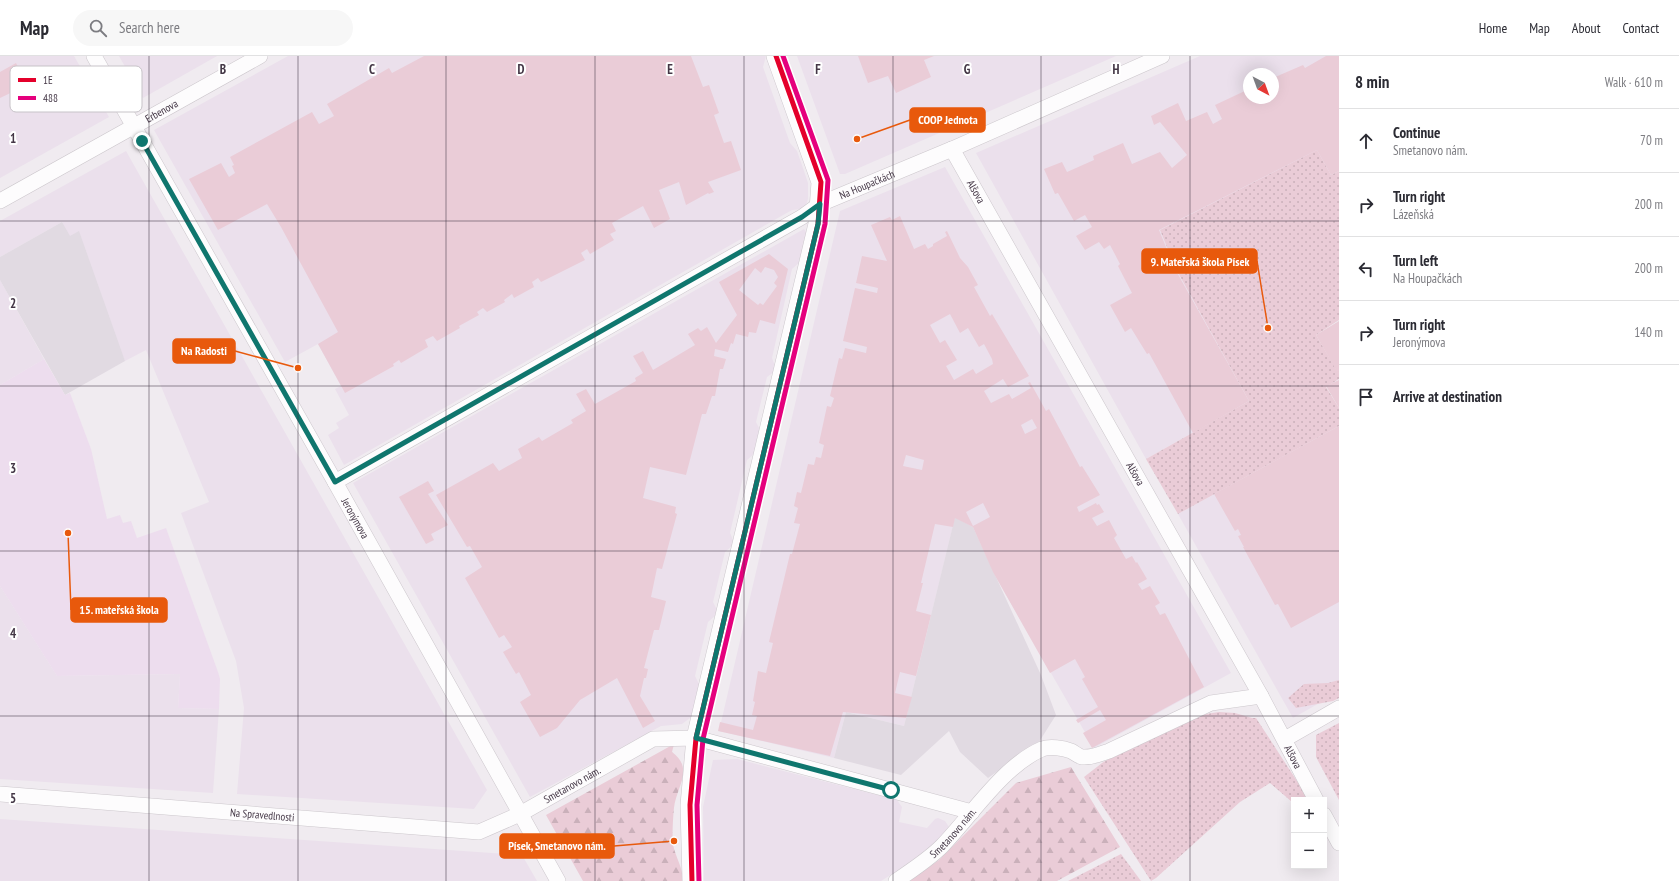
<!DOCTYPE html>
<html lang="en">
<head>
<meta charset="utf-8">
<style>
  body { margin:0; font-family:"PT Sans Narrow",sans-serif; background:#f7f7f7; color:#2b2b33 }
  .controls { position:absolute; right:12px; bottom:12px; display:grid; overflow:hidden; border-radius:0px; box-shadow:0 4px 16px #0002 }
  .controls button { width:36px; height:36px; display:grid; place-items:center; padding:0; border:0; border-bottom:1px solid #e1e1e2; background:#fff; color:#2b2b33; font:20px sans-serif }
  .compass { position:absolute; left:1243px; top:12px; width:36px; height:36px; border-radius:50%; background:#fff; box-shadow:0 4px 16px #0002; rotate:139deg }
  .stop { position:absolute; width:12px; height:12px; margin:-9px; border:3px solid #0f766e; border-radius:50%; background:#fff }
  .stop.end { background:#0f766e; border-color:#fff; box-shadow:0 1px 4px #0008 }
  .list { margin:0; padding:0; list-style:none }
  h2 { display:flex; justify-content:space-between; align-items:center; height:52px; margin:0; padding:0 16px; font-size:17px }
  h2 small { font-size:13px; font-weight:400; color:#7c7c81 }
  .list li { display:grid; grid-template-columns:26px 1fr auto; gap:12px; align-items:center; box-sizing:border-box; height:64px; padding:0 16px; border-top:1px solid #e1e1e2 }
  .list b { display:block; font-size:15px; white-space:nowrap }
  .list p { margin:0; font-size:13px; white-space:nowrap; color:#7c7c81 }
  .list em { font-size:13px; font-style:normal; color:#7c7c81 }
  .icon { flex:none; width:22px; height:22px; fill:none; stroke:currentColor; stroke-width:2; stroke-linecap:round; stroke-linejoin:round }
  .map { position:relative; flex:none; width:1339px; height:825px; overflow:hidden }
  header { display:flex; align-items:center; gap:24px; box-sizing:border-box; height:56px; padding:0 20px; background:#fff; border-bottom:1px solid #e1e1e2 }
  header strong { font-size:19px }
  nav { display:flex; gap:22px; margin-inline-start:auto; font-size:14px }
  .search { width:280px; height:36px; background:#f7f7f7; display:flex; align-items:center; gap:10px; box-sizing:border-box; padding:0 14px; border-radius:22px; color:#7c7c81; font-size:15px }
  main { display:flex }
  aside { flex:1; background:#fff }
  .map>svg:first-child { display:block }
  .residential { fill:#ebe0ec; fill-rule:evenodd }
  .industrial { fill:#e1dae2 }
  .education { fill:#edddee }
  .grass { fill:url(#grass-dots) }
  .forest { fill:url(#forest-firs) }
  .garden { fill:#eaccd7; fill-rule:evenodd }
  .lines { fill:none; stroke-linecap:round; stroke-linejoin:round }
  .minor-casing { stroke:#ccc7cc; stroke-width:16 }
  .tertiary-casing { stroke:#ccc7cc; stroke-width:20 }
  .minor { stroke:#fdfcfd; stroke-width:15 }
  .tertiary { stroke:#fdfcfd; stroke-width:19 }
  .bus-1-casing { stroke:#fff; stroke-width:8 }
  .bus-2-casing { stroke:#fff; stroke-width:8 }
  .bus-1 { stroke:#e4002b; stroke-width:5 }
  .bus-2 { stroke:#e5007d; stroke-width:5 }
  .route { stroke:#0f766e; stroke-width:5 }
  .grid { fill:none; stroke:#443746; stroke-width:1; stroke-opacity:0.55 }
  .labels { text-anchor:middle; stroke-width:4; stroke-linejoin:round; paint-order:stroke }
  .street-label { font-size:11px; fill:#443746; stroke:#fff }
  .key { fill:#fff; stroke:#c7c3c8; stroke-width:1 }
  .key-label { font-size:11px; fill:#443746 }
  .grid-label { font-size:13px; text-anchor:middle; font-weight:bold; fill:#443746; stroke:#fff; stroke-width:4; stroke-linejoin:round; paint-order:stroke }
  .leader { fill:none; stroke:#e8590c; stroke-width:1.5 }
  .callout-dot { fill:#e8590c; stroke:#fff; stroke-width:1.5 }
  .callout { fill:#e8590c; stroke:#e8590c; stroke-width:1.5 }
  .callout-label { font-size:12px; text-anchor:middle; font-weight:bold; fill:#fff }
</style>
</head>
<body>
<header>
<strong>Map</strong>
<div class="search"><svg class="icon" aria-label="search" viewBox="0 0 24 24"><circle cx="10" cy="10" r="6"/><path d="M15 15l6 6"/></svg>Search here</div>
<nav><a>Home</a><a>Map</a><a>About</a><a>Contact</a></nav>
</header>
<main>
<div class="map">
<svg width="1339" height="825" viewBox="0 0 1339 825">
  <defs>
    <pattern id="grass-dots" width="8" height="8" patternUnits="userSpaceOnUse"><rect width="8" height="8" fill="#eaccd7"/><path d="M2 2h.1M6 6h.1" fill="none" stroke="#cab0ba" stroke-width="1.8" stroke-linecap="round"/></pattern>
    <pattern id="forest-firs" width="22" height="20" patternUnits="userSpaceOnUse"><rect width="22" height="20" fill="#eaccd7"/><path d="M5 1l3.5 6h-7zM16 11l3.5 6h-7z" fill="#cab0ba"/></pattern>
  </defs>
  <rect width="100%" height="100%" fill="#f0ebf0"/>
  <g class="residential">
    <path d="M0,0h74l35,61 -109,61z"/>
    <path d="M119,0h98l-74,42z"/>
    <path d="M288,0h478l-3,11 27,76 7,8 7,20 4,12v16l-2,6 -4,4 -10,1 -448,255 -16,-30 11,-7 -3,-5 13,-8 -14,-26 6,-3 -23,-42 -33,18 -131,-232z"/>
    <path d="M797,0h319l-271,118h-5z"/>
    <path d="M1200,0h139v115l-8,4 -14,-24 -157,79 16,39 73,132 -103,58 -170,-306zM1249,18h24v24h-24z"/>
    <path d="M126,95l361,639 -13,19 -237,-15 7,-86 -8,-47 -55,-148 28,-11 -63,-152 -21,11 -63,-139 -62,35v-36z"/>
    <path d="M945,111l286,506 -137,75 -101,-176 -20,-45 -18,-9 -51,208 -58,-14 -12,46 -115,-27 121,-520z"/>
    <path d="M804,173l3,4 -7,29 -8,7 -20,89 3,8 -1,6 -7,5 -11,45 4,8 -6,24 -7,6 -17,73 4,9 -2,4 -7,6 -12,50 4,8 -1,5 -8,7 -13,54 4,8 -6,29 -3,5 -8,6 -21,2 -131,71 -177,-314z"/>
    <path d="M0,224l44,79 -44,26z"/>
    <path d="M1339,370v266l-46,26 -115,-204z"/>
    <path d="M0,530l57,90 123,-2 -2,34 41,1 -6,84 -213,-14z"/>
    <path d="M737,703l160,41 5,7 -3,15 28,6 8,-9 3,-1 7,3 4,6 -15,17 -23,18 -30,19h-177l-1,-74 10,-47z"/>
    <path d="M0,763l522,36 15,26h-537z"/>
  </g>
  <g class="industrial">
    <path d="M62,166l8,14 9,-5 46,130 -60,34 -65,-115v-23z"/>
    <path d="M955,461l18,10 68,148 15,40 -17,27 -51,36 -28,-26 -11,-21 -48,44 -67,-17 12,-46 58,14z"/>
  </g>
  <path class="education" d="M44,303l21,36 5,-2 21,56 16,70 13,-4 3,8 8,-2 6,17 29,-10 52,144 2,7 -1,30 -41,-1 2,-34 -123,2 -57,-90v-201z"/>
  <g class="grass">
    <path d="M1317,94l14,25 8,-4v149l-23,15 23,39v5l-13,8 13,21v18l-161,88 -32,-55 103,-58 -73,-132 -16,-39z"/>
    <path d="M1339,624v18l-6,3 -37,7 -8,-10 16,-14 24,-1z"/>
    <path d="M1219,656l16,1 17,5h4l52,80v2h-14v9l-2,-7 -22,-19 -30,19 -84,76 -5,3 -67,-104 18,-14 23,-14 75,-34z"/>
    <path d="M1339,667v77l-23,-43v-22z"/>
    <path d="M1121,798l20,27h-73z"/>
  </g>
  <g class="forest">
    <path d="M674,688l-2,8c23,17 4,35 2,56 -1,9 -2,28 -1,37 3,13 10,23 10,36h-100l-37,-66z"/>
    <path d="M1071,711l49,80 -63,34h-148l30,-21 77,-77z"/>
  </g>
  <g class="garden">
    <path d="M424,0h267l12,31 6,-2 10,28 -5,2 10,28 7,-2 10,29 -33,12 6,10 -5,2 -1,-1 -22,12 -7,-23 -20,8 11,29 -16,9 -11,-22 -31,17 4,8 -6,3 4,6 -24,14 -3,-5 -6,4 4,7 -44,22 -3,-4 -6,4 2,5 -20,11 -2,-4 -8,6 1,2 -18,10 -4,-4 -6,4 2,3 -20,11 1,2 -23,13 -4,-5 -8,4 3,7 -27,16 -2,-3 -6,4 1,2 -49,27 -27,-49 20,-12 -57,-105 -14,-23 -49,26 -29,-51 32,-16 8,14 6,-4 -3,-7 2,-1 -4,-8 82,-45 7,12 15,-8 -7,-12 62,-36 3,5z"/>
    <path d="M858,0h76l-10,4 7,17 -35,16 -8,-17 -20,7z"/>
    <path d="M1326,0h13v115l-8,4 -14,-25 -158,80 16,39 74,132 -56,32 -44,-80 -2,1 -16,-26 -6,4 -15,-27 22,-12 -14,-27 2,-2 -10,-19 -6,4 -5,-7 -14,8 -9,-14 16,-9 -7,-12 -11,6 -16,-28 -3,1 -11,-25 18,-7 5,10 27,-12 -1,-4 30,-13 9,21 28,-12 12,16 15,-13 -27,-33 -6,3 -3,-9 27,-13 8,18 21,-9 6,12 9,-5 -7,-14 34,-16v9h24v-20l30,-13 2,3z"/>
    <path d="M16,7l11,21 -2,2 -25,12v-26z"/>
    <path d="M900,160l14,33 11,-5 3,5 5,-3v-2l14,-8 -2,-4 2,-1 13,27 8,9 10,18 -4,2 16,29 2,-2 37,62 -21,11 -5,-8 -19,12 7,12 18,-9 3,5 19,-11 -3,-5 2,-1 16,29 3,-2 31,58 2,-1 18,29 -23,12 2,5 17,-9 1,2 2,-1 5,8 -12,6 5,8 12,-6 8,15 -3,3 12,21 6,-3 4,7 1,-1 10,17 -9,5 4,6 8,-4 10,17 -5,3 5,9 5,-2 39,74 -112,61 -9,-15 23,-13 -6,-10 -22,13 -2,-3 22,-13 -16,-28 3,-2 -10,-18 -25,14 -57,-101 -20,-45 -18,-9 -2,9 -18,-3 -14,59h2l-7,28 15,4 -15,61 -16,-4 -5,21 17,4 -6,21 -63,-6 -13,44 -112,-25 2,-9 33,8 4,-14 -5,-1 3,-13 -2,-1 5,-30 8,2 7,-30 -4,-1 21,-88h2l8,-30 -6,-1 4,-15 -4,-2 3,-14 4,1 7,-29 6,1 2,-8 5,1 3,-13 -5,-2 8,-37 4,1 3,-9 -4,-2 9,-38 3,1 3,-11 21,5 1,-6 -24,-6 12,-53 22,5 1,-5 -22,-5 6,-27 25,5 -16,-36 19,-8 2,3zM950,258l10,19 8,-5 11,19 5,-3 8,15 1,5 -17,10 -3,-5 -19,11 -8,-14 11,-6 -12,-20 -5,3 -10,-18zM1032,363l5,9 -12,6 -4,-9zM906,399l18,5 -2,10 -19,-4zM983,447l7,14 -17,9 -7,-14z"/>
    <path d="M769,198l19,15 -13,55 -15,-4 -4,13 -7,-1 -1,5 -12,-3 -3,10 -2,-1 -3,9 -13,-3 -1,7 12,3 -3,10h-3l-5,27h-3l-6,18h-4l-16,61 -36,-8 -7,31 33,9 -1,6 2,1 -15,55 -5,-1 -6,29 15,4 -7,29h-5l-10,38 4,1 -2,9h-2l-4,18 15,25 -12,7 -26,-50 -37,22 -23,28 -17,9 -20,-35 11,-7 -12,-23 -3,2 -13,-22 9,-5 -8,-12 -5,3 -34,-60 17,-11 -12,-21 -3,1 -31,-52 57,-32 6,8 23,-13 -4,-9 21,-12 3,4 31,-18 -2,-3 15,-9 -10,-17 10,-5 9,15 41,-23 -1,-3 8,-5 -10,-17 10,-5 10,19 42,-25 -7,-11 10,-6 3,3 6,-4 9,16 21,-28 -18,-33zM765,211l9,3 4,7 -4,6 3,3 -14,19 -3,-2 -2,2 -19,-15 16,-22 6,5z"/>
    <path d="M1339,265v54l-23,-40z"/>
    <path d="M1339,324v28l-13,-22z"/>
    <path d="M1339,370v176l-48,26 -13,-24 -3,1 -32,-58h1l-6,-11 3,-1 -3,-6 -3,2 -21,-37z"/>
    <path d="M428,425l6,10 -6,3 20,31 -17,9 3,6 -8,4 -27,-47z"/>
  </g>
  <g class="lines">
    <g class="minor-casing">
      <g id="minor">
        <path id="s1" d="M94,0l241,426 223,399"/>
        <path id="s2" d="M952,93l309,547 55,104"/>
        <path id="s3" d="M0,145l260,-145"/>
        <path id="s4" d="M335,426l467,-265 18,-13 132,-55 210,-93"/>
        <path d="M1285,683l54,-31"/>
        <path id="s5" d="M0,738l479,38 41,-18 133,-75 43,-1 276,74"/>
        <path d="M1324,759l15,28"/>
        <path id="s6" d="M896,825c16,-11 32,-21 46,-35 29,-30 61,-80 100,-97 8,-3 21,-1 29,2 4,2 7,5 11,6 10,1 18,-3 27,-6l102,-48 50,-7"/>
      </g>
    </g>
    <g class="tertiary-casing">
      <path id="tertiary" d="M692,825l-2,-76 6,-67 122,-514 3,-42 -45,-126"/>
    </g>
    <use href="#minor" class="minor"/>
    <use href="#tertiary" class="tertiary"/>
    <g class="bus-1-casing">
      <path id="bus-1" d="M692,825l-2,-76 6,-67 122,-514 3,-42 -45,-126"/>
    </g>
    <g class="bus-2-casing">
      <path id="bus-2" d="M699,825l-2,-76 6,-66 122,-515 3,-44 -45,-124"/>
    </g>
    <use href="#bus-1" class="bus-1"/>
    <use href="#bus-2" class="bus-2"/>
  </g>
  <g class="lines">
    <path class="route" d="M142,85l193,341 467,-265 18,-13 -2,20 -122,514 195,52"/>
  </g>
  <path class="grid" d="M149,0v825M298,0v825M446,0v825M595,0v825M744,0v825M893,0v825M1041,0v825M1190,0v825M0,165h1339M0,330h1339M0,495h1339M0,660h1339"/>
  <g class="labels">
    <g class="street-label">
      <text dy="4" stroke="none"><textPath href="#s3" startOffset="185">Erbenova</textPath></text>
      <text dy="4" stroke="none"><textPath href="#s4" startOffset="610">Na Houpačkách</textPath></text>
      <text dy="4" stroke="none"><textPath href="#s2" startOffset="49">Alšova</textPath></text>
      <text dy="4" stroke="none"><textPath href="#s2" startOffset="373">Alšova</textPath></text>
      <text dy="4" stroke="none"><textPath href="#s1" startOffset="531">Jeronýmova</textPath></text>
      <text dy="4" stroke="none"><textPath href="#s2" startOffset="697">Alšova</textPath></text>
      <text dy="4" stroke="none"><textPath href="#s5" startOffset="585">Smetanovo nám.</textPath></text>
      <text dy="4" stroke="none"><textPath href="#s5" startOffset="263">Na Spravedlnosti</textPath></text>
      <text dy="4" stroke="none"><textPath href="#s6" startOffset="75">Smetanovo nám.</textPath></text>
    </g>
  </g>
  <rect x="10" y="10" width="132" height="46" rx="6" class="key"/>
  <rect x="18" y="22" width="18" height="4" fill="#e4002b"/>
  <rect x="18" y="40" width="18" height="4" fill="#e5007d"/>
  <g class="key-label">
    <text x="43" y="28">1E</text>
    <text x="43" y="46">488</text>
  </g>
  <g class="grid-label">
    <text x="223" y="18">B</text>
    <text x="372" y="18">C</text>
    <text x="521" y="18">D</text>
    <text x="670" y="18">E</text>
    <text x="818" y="18">F</text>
    <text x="967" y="18">G</text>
    <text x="1116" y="18">H</text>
    <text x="13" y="87">1</text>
    <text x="13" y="252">2</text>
    <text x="13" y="417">3</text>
    <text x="13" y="582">4</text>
    <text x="13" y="747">5</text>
  </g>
  <path class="leader" d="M857 83L910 64M1268 272L1257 205M298 312L235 295M68 477L71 554M674 785L614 790"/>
  <g class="callout-dot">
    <circle cx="857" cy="83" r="4"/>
    <circle cx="1268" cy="272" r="4"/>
    <circle cx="298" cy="312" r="4"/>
    <circle cx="68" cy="477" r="4"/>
    <circle cx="674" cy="785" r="4"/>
  </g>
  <g class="callout">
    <rect x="910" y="52" width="75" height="24" rx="4"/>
    <rect x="1142" y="193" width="115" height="24" rx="4"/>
    <rect x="173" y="283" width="62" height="24" rx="4"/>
    <rect x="71" y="542" width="96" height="24" rx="4"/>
    <rect x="500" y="778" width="114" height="24" rx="4"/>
  </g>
  <g class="callout-label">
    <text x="948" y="68">COOP Jednota</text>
    <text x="1200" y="210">9. Mateřská škola Písek</text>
    <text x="204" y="299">Na Radosti</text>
    <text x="119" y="558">15. mateřská škola</text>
    <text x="557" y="794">Písek, Smetanovo nám.</text>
  </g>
</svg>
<div class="controls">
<button>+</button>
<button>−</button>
</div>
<svg class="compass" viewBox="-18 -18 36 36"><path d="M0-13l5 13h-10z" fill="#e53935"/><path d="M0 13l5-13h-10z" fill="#7c7c81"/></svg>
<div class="stop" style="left:891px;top:734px"></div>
<div class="stop end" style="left:142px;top:85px"></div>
</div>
<aside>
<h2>8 min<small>Walk · 610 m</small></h2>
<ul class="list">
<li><svg class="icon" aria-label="ahead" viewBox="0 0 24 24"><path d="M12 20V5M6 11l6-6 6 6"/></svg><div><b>Continue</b><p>Smetanovo nám.</p></div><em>70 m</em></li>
<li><svg class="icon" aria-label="right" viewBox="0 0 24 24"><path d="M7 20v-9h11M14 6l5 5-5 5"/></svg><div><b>Turn right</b><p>Lázeňská</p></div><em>200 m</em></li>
<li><svg class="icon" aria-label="left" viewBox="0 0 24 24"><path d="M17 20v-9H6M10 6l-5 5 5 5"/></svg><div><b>Turn left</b><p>Na Houpačkách</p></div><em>200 m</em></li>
<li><svg class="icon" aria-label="right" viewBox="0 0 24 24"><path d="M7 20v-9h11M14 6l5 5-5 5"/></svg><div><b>Turn right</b><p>Jeronýmova</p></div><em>140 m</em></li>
<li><svg class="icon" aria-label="arrive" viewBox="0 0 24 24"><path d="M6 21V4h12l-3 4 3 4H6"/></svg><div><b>Arrive at destination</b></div></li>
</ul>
</aside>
</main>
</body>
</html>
